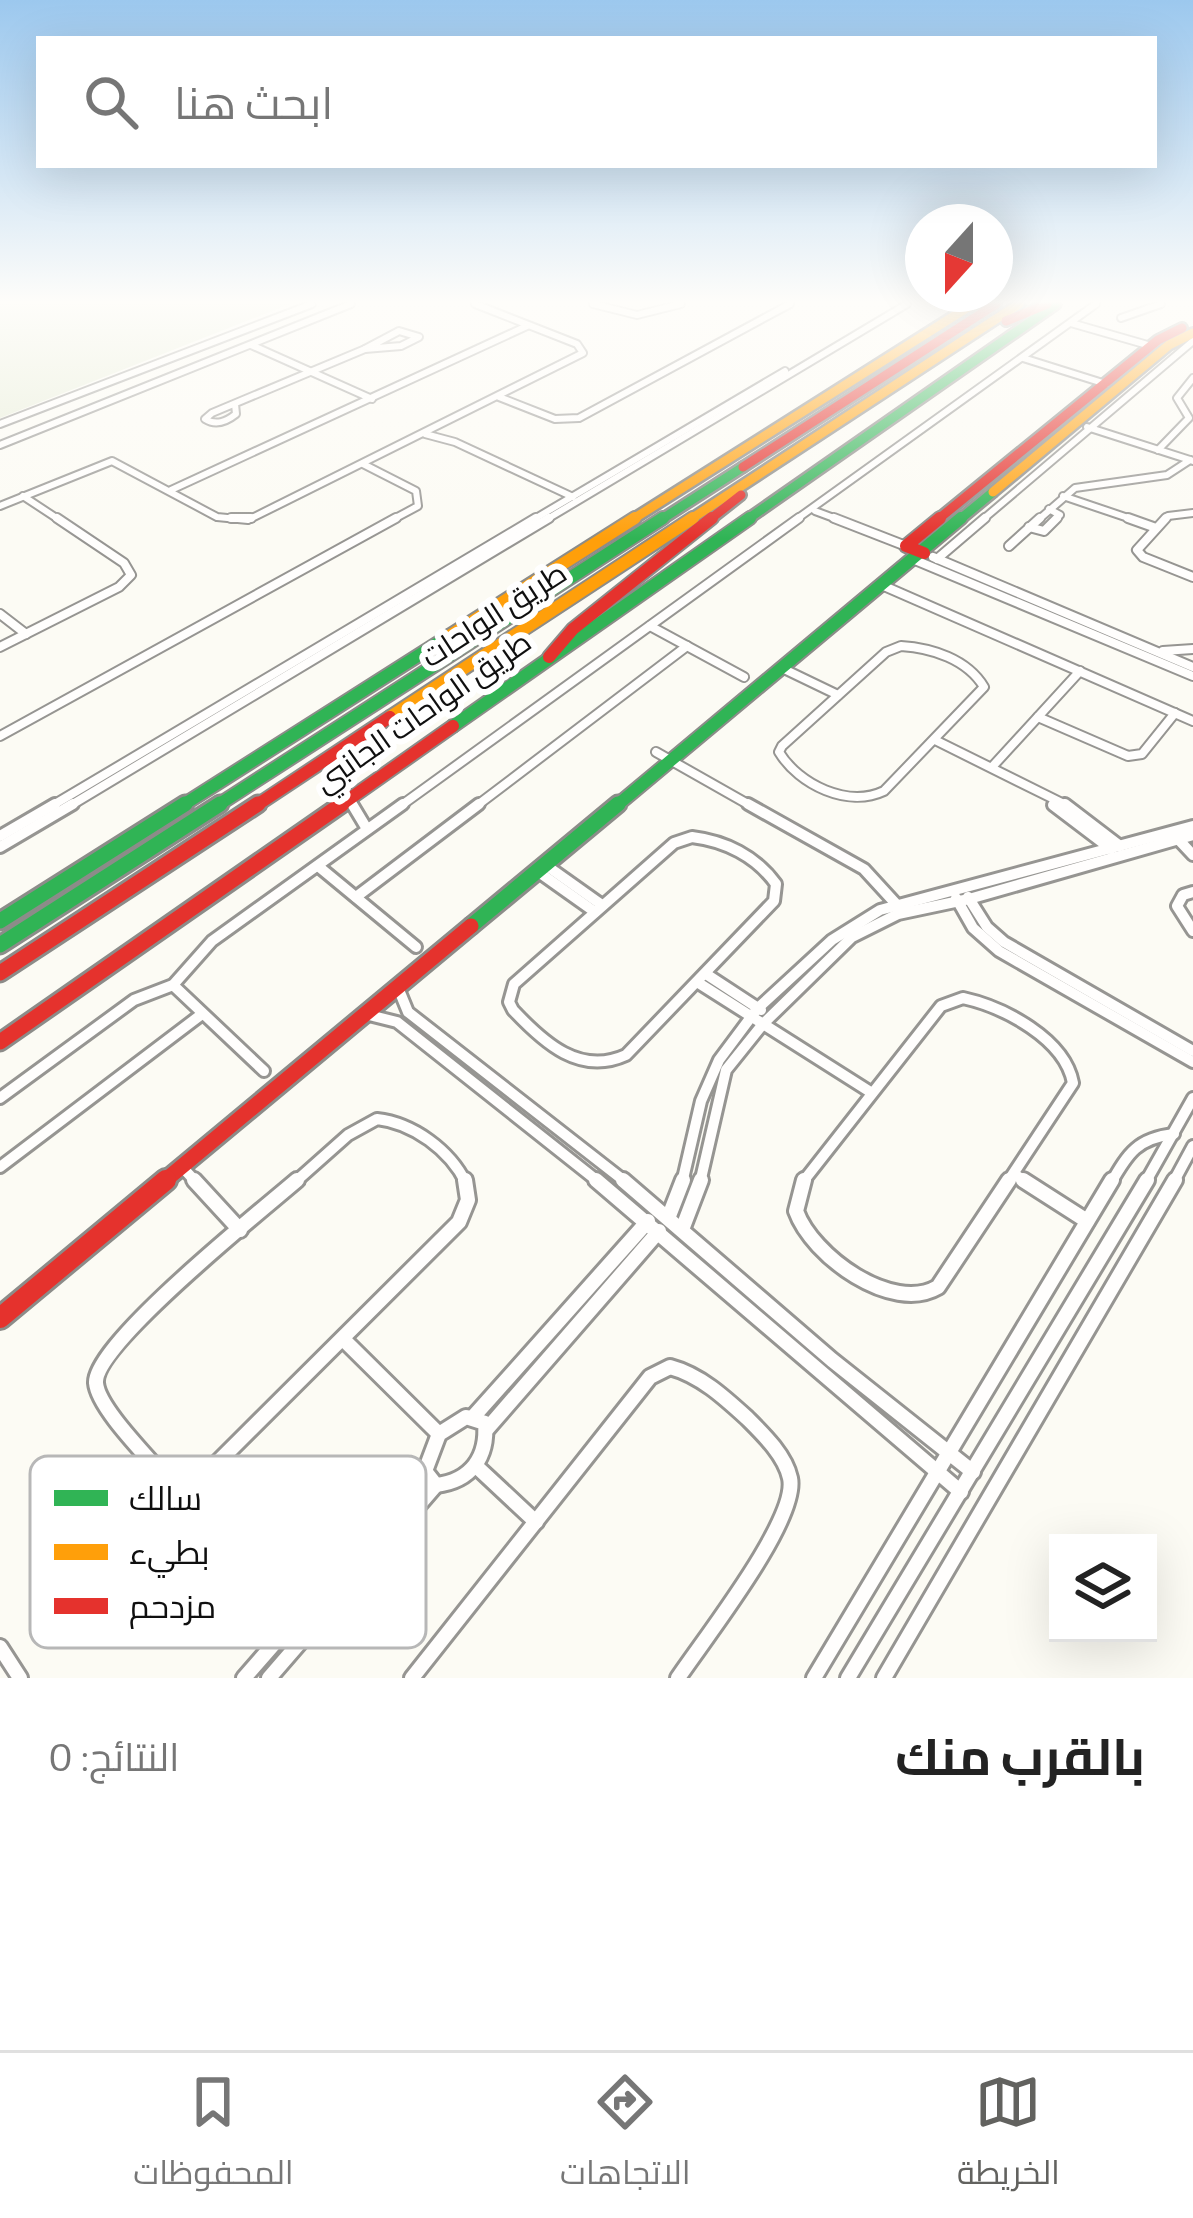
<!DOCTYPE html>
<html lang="ar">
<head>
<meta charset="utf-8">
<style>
  body { margin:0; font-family:Bitter,Cairo,serif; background:#f6f6f6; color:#222; direction:rtl }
  .controls { position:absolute; right:36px; bottom:36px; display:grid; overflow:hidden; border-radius:0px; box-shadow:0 12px 48px #0002 }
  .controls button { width:108px; height:108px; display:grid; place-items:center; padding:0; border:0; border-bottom:3px solid #e0e0e0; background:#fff; color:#222; font:60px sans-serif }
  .compass { position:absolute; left:905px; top:204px; width:108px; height:108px; border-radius:50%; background:#fff; box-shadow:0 12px 48px #0002; rotate:201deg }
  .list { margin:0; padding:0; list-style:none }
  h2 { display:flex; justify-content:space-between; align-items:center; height:156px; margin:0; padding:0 48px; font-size:51px }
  h2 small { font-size:39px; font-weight:400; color:#767676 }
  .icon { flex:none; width:66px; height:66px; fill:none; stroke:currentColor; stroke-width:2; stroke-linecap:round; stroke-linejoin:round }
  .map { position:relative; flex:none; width:1193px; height:1678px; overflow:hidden; direction:ltr }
  .search { position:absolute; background:#fff; box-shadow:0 12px 48px #0002; left:36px; right:36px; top:36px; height:132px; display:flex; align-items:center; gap:30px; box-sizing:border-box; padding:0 42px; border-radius:0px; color:#767676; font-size:45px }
  .sheet { height:372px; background:#fff }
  nav { display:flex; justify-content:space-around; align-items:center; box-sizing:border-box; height:168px; border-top:3px solid #e0e0e0; background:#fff; font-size:33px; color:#767676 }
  nav a { display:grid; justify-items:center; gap:6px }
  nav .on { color:#62625f }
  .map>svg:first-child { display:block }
  .cemetery { fill:#e7edd8 }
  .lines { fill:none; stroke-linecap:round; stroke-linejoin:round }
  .street-far3-casing { stroke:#969592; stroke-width:10 }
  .street-far2-casing { stroke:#969592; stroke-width:12 }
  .street-far1-casing { stroke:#969592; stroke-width:16 }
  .street-casing { stroke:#969592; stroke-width:20 }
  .fast-far2-casing { stroke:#8c8c89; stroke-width:14 }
  .fast-far1-casing { stroke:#8c8c89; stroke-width:16 }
  .fast-casing { stroke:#8c8c89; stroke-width:21 }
  .slow-far1-casing { stroke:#8c8c89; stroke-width:14 }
  .slow-casing { stroke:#8c8c89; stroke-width:16 }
  .jam-far3-casing { stroke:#8c8c89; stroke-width:14 }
  .jam-far2-casing { stroke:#8c8c89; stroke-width:16 }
  .jam-far1-casing { stroke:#8c8c89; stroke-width:21 }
  .jam-casing { stroke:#8c8c89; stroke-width:26 }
  .street-far3 { stroke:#fffefd; stroke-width:6 }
  .street-far2 { stroke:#fffefd; stroke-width:8 }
  .street-far1 { stroke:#fffefd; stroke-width:10 }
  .street { stroke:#fffefd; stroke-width:14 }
  .fast-far2 { stroke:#30b455; stroke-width:9 }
  .fast-far1 { stroke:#30b455; stroke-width:12 }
  .fast { stroke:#30b455; stroke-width:15 }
  .slow-far1 { stroke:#ff9f0a; stroke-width:9 }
  .slow { stroke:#ff9f0a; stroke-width:12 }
  .jam-far3 { stroke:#e5322d; stroke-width:9 }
  .jam-far2 { stroke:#e5322d; stroke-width:12 }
  .jam-far1 { stroke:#e5322d; stroke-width:15 }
  .jam { stroke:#e5322d; stroke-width:20 }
  .labels { text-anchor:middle; stroke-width:12; stroke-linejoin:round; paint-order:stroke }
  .street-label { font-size:30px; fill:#0f0f0f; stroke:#fff }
  .key { fill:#fff; stroke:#b7b7b7; stroke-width:3 }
  .key-label { font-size:33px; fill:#0f0f0f }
</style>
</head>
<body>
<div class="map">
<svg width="1193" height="1678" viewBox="0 0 1193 1678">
  <rect width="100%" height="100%" fill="#fcfbf4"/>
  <path class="cemetery" d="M0,304h290l-290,114z"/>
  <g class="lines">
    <g class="street-far3-casing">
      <g id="street-far3">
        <path d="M593,304l44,11 44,-11"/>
        <path d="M1121,318l40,-14"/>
        <path d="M1071,323l80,23"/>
        <path d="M399,331l20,6 -18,9 -36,3z"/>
        <path d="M251,345l121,54"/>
        <path d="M1023,358l83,26"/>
        <path d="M499,397l56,22 24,-1 211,-114"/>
        <path d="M235,404l1,10c-10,8 -20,12 -31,5l7,-6 153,-64"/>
        <path d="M0,424l312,-120"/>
        <path d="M1087,427l106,34"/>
        <path d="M425,434l30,8 118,55"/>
        <path d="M0,445l351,-141"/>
        <path d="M1158,450l31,-32 -12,-20 16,-20"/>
        <path d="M363,464l53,27 2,15 -28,15"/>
        <path d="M171,490l356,-164"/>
        <path d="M23,496l38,25"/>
        <path d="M1063,496l74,25"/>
        <path d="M0,506l112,-45 105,56 31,3 335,-167 -6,-9 -102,-40"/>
        <path d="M1049,509l11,6 -6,6"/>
        <path d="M815,511l27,10"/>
        <path d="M531,521l254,-150"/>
        <path d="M544,521l363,-217"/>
        <path d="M794,521l302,-217"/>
        <path d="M981,521l212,-180"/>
        <path d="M1037,521l38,-33 92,-13 23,-15"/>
        <path d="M1163,521l5,-5 25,-3"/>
      </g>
    </g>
    <g class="street-far2-casing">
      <g id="street-far2">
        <path d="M231,518h20"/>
        <path d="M834,518l72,28"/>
        <path d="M1128,518l28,10"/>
        <path d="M1166,518l-29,32 6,7 50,20"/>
        <path d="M1029,527l15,4 13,-13"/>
        <path d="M1009,546l31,-28"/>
        <path d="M933,557l260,110"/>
        <path d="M937,559l48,-41"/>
        <path d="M915,560l278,116"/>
        <path d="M884,586l309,135"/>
        <path d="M0,614l26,20"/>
        <path d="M650,626l94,51"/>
        <path d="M901,646c31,2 66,13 83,41l-100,104c-36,17 -85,-6 -105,-39l3,-6 104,-94z"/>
        <path d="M0,647l119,-60 12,-12 -7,-12 -67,-45"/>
        <path d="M1163,651l30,-2"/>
        <path d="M784,669l54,26"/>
        <path d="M1038,717l90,39 14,-2 33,-41"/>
        <path d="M0,736l396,-218"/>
        <path d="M935,740l135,67"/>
        <path d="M656,752l97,55"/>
        <path d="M992,767l88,-96"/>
        <path d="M349,798l5,9"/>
        <path d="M50,807l486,-289"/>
        <path d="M68,807l481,-289"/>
        <path d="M399,807l400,-289"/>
        <path d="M475,807l212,-161"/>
      </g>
    </g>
    <g class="street-far1-casing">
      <g id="street-far1">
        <path d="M352,804l15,25"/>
        <path d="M748,804l116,65 33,36"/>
        <path d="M1065,804l55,42"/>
        <path d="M1053,805l58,44"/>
        <path d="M0,836l55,-32"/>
        <path d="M692,837c33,4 64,19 84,47l-2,17 -148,154c-46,21 -82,-12 -113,-45l-4,-8 5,-18 160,-141z"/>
        <path d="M1178,839l15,16"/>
        <path d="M0,847l73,-43"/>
        <path d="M318,866l98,81"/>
        <path d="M547,866l55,39"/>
        <path d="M540,873l55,39"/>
        <path d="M1193,892l-10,3 -6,11 16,25"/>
        <path d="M356,897l123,-93"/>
        <path d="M968,897l19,30 17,15 189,109"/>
        <path d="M956,898l17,30 26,23 194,111"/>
        <path d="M706,974l55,36"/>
        <path d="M697,982l175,111"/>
        <path d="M173,985l91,86"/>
        <path d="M399,990l9,22 219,171"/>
        <path d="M369,1015l28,7 203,161"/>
        <path d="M0,1098l134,-98 39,-15 39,-44 191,-137"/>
        <path d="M0,1167l202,-153"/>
        <path d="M183,1168l14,15"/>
        <path d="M1014,1174l14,9"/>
        <path d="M294,1183l54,-48 29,-16c36,4 73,31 89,64"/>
        <path d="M682,1183l19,-82 18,-41 38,-51 75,-69 48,-30 313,-84"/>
        <path d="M700,1183l26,-113 37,-46 89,-87 46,-23 71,-15 224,-64"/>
        <path d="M802,1183l139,-177 22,-8c41,9 102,41 110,85l-66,100"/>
        <path d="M1111,1183c17,-30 27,-45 63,-49"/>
        <path d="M1145,1183l48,-85"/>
        <path d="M1173,1183l20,-37"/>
      </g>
    </g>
    <g class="street-casing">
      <g id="street">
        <path d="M194,1180l46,50"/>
        <path d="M297,1180c-36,31 -204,165 -201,203 2,24 48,70 65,90l32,6 16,-8 250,-249 9,-22 -3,-20"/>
        <path d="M596,1180l365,312"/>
        <path d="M623,1180l209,180 141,112"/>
        <path d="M804,1180l-8,31c16,45 96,103 142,76l71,-107"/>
        <path d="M1023,1180l64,41"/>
        <path d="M669,1216l14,-36"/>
        <path d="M683,1227l18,-47"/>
        <path d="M343,1339l96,95"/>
        <path d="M474,1416l174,-195"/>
        <path d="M466,1417l19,6c3,34 -14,58 -49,62l-11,-14 14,-37z"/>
        <path d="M487,1429l172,-198"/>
        <path d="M476,1466l60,56"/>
        <path d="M0,1647l20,31"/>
        <path d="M244,1678l181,-207"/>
        <path d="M269,1678l167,-193"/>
        <path d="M412,1678l238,-301 20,-10c30,8 54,30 77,51 16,16 38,37 43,60 9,41 -86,161 -112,200"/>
        <path d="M814,1678l298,-498"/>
        <path d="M848,1678l299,-498"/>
        <path d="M884,1678l291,-498"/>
      </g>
    </g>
    <g class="fast-far2-casing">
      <g id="fast-far2">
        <path d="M659,521l84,-54"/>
        <path d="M745,521l311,-217"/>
        <path d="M958,521l35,-29"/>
      </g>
    </g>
    <g class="fast-far1-casing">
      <g id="fast-far1">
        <path d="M453,726l297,-208"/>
        <path d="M180,807l269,-171"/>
        <path d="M215,807l448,-289"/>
        <path d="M615,807l346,-289"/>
      </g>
    </g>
    <g class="fast-casing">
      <g id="fast">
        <path d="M0,921l185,-117"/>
        <path d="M471,926l147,-122"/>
        <path d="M0,945l220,-141"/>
      </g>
    </g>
    <g class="slow-far1-casing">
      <g id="slow-far1">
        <path d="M993,492l176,-147 24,-12"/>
        <path d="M630,521l343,-217"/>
        <path d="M688,521l331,-217"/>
      </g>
    </g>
    <g class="slow-casing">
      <g id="slow">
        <path d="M449,636l186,-118"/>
        <path d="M390,717l303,-199"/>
      </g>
    </g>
    <g class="jam-far3-casing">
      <g id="jam-far3">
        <path d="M1006,321l41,-17"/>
        <path d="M743,467l253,-163"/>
        <path d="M708,521l33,-26"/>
        <path d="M936,521l222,-181 24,-12"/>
      </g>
    </g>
    <g class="jam-far2-casing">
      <g id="jam-far2">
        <path d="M924,553l-18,-7 34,-28"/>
        <path d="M549,657l24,-28 139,-111"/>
        <path d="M254,807l136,-90"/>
        <path d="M338,807l115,-81"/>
      </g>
    </g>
    <g class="jam-far1-casing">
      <g id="jam-far1">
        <path d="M0,973l258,-169"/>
        <path d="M0,1042l342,-238"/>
        <path d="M162,1183l309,-257"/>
      </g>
    </g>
    <g class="jam-casing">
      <path id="jam" d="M0,1318l166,-138"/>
    </g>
    <use href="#street-far3" class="street-far3"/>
    <use href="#street-far2" class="street-far2"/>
    <use href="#street-far1" class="street-far1"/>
    <use href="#street" class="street"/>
    <use href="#fast-far2" class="fast-far2"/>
    <use href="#fast-far1" class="fast-far1"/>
    <use href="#fast" class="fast"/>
    <use href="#slow-far1" class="slow-far1"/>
    <use href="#slow" class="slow"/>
    <use href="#jam-far3" class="jam-far3"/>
    <use href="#jam-far2" class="jam-far2"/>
    <use href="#jam-far1" class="jam-far1"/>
    <use href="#jam" class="jam"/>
  </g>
  <linearGradient id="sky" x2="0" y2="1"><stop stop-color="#9cc8ee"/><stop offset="0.56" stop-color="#fefdfa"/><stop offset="1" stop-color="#fefdfa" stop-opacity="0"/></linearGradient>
  <rect width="1193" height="539" fill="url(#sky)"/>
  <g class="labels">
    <g class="street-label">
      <text transform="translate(494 615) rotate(-33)" y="10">طريق الواحات</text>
      <text transform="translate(423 712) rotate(-35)" y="10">طريق الواحات الجانبي</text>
    </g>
  </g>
  <rect x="30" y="1456" width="396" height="192" rx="18" class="key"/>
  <rect x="54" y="1490" width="54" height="16" fill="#30b455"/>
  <rect x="54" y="1544" width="54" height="16" fill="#ff9f0a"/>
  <rect x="54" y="1598" width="54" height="16" fill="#e5322d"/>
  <g class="key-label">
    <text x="129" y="1510">سالك</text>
    <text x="129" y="1564">بطيء</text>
    <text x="129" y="1618">مزدحم</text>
  </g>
</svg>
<div class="controls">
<button><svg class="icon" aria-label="layers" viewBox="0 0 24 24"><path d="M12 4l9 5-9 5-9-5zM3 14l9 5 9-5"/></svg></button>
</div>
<svg class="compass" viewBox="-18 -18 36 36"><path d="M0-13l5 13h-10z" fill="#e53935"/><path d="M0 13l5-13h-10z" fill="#767676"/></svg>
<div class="search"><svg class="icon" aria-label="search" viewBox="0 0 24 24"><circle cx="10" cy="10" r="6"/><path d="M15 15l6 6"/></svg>ابحث هنا</div>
</div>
<section class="sheet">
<h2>بالقرب منك<small>النتائج: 0</small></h2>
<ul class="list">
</ul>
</section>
<nav>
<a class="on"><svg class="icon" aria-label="map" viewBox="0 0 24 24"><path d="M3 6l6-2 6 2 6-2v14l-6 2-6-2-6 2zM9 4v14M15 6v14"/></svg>الخريطة</a>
<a><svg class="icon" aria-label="directions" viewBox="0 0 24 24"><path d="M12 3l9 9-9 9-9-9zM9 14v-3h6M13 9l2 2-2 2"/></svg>الاتجاهات</a>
<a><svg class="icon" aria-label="saved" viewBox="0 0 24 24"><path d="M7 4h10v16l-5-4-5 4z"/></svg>المحفوظات</a>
</nav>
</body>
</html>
